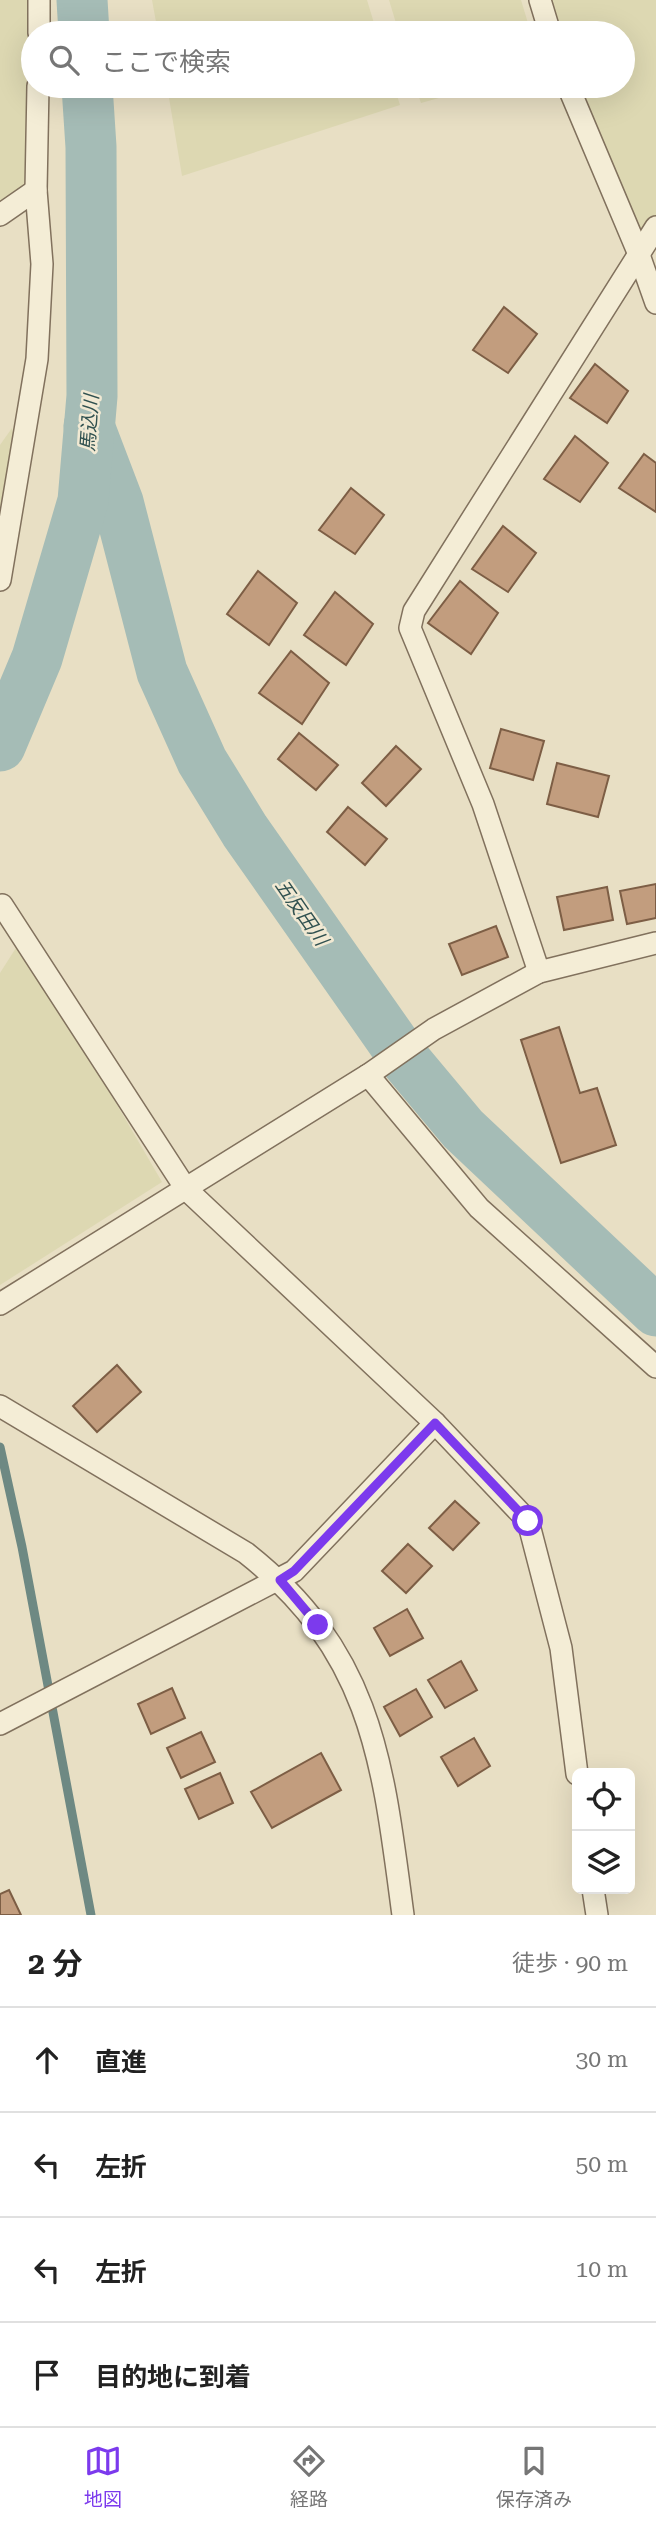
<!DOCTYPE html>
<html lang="ja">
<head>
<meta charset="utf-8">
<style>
  body { margin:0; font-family:"Roboto Serif","Noto Sans JP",serif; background:#f6f6f6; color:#222 }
  .controls { position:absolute; right:21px; bottom:21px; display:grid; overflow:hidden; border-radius:10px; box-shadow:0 7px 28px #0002 }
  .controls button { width:63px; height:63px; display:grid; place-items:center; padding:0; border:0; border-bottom:2px solid #e0e0e0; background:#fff; color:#222; font:35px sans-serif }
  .stop { position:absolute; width:21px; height:21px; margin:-16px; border:5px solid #7c3aed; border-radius:50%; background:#fff }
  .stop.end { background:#7c3aed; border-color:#fff; box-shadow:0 2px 7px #0008 }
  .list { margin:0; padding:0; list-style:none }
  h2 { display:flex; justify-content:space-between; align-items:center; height:91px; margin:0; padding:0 28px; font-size:30px }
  h2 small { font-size:23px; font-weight:400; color:#767676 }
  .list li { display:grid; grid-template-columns:46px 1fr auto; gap:21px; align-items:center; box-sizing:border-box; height:105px; padding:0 28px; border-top:2px solid #e0e0e0 }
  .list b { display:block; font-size:26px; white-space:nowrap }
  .list em { font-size:23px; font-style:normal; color:#767676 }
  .icon { flex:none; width:38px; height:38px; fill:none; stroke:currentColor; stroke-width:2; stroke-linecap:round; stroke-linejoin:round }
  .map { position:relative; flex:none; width:656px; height:1915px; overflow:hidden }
  .search { position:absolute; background:#fff; box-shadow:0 7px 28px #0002; left:21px; right:21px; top:21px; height:77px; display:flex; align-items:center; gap:18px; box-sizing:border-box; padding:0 24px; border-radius:38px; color:#767676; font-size:26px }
  .sheet { height:511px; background:#fff }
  nav { display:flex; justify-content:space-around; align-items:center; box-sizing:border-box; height:98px; border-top:2px solid #e0e0e0; background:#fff; font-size:19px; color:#767676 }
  nav a { display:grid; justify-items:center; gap:4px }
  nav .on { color:#7c3aed }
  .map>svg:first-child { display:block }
  .farmland { fill:#ddd8b2 }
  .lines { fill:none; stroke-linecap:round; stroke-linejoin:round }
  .stream { stroke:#6e8983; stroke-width:9 }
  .river { stroke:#a5bcb6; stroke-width:51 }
  .building { fill:#c29d7e; stroke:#7d5e45; stroke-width:2 }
  .street-casing { stroke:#81715d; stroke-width:24 }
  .street { stroke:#f4edd6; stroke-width:21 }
  .route { stroke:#7c3aed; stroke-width:9 }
  .labels { text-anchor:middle; stroke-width:5; stroke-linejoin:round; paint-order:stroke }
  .water-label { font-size:19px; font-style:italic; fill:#305150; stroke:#f1e9d3 }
</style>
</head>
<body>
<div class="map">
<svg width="656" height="1915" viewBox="0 0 656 1915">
  <rect width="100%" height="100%" fill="#e8dfc4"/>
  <g class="farmland">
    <path d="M0,0h32l4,190 -36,28z"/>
    <path d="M152,0h215l10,33h-219z"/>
    <path d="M389,0h132l10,33h-132z"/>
    <path d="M550,0h106v227l-18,25 -65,-166h50v-53h-64z"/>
    <path d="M167,86h227l6,19 -218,71z"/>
    <path d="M415,86h67l-61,17z"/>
    <path d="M12,428l8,37 -20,67v-87z"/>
    <path d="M21,940l141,242 -162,103v-312z"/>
  </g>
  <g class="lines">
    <path class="stream" d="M0,1447l22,100 69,368"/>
    <g class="river">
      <path d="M82,0l2,33"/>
      <path d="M89,426l29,76 44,170 40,89 43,70 162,231 56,67 193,182"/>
      <path d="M0,746l37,-88 46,-157 9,-105 -1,-249 -4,-61"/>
    </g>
  </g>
  <g class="building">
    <path d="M504,307l33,27 -29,39 -35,-23z"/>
    <path d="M595,364l33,27 -21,32 -37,-25z"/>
    <path d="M575,436l33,27 -28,39 -36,-23z"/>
    <path d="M644,454l12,9v49l-37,-24z"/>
    <path d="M351,488l33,27 -29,39 -36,-24z"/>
    <path d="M503,526l33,27 -28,39 -36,-23z"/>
    <path d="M258,571l39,32 -28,42 -42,-31z"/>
    <path d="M460,581l38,32 -27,41 -43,-31z"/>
    <path d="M335,592l38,32 -27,41 -42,-30z"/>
    <path d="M291,651l38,32 -27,41 -43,-31z"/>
    <path d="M501,729l43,12 -11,39 -43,-12z"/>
    <path d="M299,733l39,32 -22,25 -38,-31z"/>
    <path d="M396,746l25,23 -35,37 -24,-23z"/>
    <path d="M557,763l52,13 -11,41 -51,-13z"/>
    <path d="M348,807l39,32 -22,26 -38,-33z"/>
    <path d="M656,884v34l-29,6 -7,-33z"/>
    <path d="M607,887l6,33 -49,10 -7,-33z"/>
    <path d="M496,926l12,31 -46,18 -13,-31z"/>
    <path d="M559,1027l21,66 17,-5 19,57 -55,18 -40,-123z"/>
    <path d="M117,1365l24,27 -44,40 -24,-26z"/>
    <path d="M455,1501l24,22 -26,27 -24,-22z"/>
    <path d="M408,1544l24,22 -26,27 -24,-22z"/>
    <path d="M407,1609l16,29 -33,18 -16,-28z"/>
    <path d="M461,1661l16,29 -32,18 -17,-28z"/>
    <path d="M172,1688l13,30 -34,16 -13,-30z"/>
    <path d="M416,1689l16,28 -32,19 -16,-29z"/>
    <path d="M201,1732l14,30 -34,16 -14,-30z"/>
    <path d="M474,1738l16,28 -32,20 -17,-29z"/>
    <path d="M321,1753l20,37 -69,38 -21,-36z"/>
    <path d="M220,1773l13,30 -34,16 -14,-30z"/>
    <path d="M9,1890l12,25h-21v-21z"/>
  </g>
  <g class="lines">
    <g class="street-casing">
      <g id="street">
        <path d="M540,0l10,33"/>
        <path d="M39,33v-33"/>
        <path d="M568,86l70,166 18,51"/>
        <path d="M0,215l36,-25"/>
        <path d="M0,580l37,-221 5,-95 -6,-74 2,-104"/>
        <path d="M0,909l2,-4 184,284 249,234 93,98 33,127 16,126"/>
        <path d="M539,972l-56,-168 -73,-176 4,-17 242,-384"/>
        <path d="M368,1075l111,133 177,159"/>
        <path d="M0,1304l368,-229 66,-46 105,-57 117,-29"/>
        <path d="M0,1406l246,147c128,101 137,212 157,362"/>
        <path d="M0,1724l294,-153 141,-148"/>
        <path d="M593,1889l4,26"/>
      </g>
    </g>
    <use href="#street" class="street"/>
  </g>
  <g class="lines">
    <path class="route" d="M318,1625l-38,-45 14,-9 141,-148 93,98"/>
  </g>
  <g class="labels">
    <g class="water-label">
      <text transform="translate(89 423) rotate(-86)" y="7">馬込川</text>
      <text transform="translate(302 912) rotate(55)" y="7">五反田川</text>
    </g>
  </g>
</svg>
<div class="controls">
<button><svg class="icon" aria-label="locate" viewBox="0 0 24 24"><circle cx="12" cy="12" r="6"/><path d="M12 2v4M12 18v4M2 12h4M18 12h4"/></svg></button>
<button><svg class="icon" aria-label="layers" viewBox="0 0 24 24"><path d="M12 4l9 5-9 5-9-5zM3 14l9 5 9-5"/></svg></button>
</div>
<div class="stop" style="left:528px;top:1521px"></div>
<div class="stop end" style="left:318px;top:1625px"></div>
<div class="search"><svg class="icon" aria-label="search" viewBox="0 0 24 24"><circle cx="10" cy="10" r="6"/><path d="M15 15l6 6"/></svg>ここで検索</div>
</div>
<section class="sheet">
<h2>2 分<small>徒歩 · 90 m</small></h2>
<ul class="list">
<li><svg class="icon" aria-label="ahead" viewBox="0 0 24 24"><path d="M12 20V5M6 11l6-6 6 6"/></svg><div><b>直進</b></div><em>30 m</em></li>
<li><svg class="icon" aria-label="left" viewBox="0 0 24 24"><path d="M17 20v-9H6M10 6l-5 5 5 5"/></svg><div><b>左折</b></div><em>50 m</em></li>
<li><svg class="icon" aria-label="left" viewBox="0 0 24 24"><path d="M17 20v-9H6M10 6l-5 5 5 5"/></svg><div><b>左折</b></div><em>10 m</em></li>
<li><svg class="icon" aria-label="arrive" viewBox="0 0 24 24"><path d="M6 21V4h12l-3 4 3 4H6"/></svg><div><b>目的地に到着</b></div></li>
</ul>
</section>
<nav>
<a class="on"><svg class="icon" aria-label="map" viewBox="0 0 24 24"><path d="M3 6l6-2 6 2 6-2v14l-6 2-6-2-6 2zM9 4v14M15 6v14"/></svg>地図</a>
<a><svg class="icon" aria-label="directions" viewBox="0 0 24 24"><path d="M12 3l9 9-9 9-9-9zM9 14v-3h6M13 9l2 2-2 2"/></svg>経路</a>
<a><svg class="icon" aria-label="saved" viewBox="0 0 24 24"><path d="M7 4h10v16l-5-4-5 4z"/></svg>保存済み</a>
</nav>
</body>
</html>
